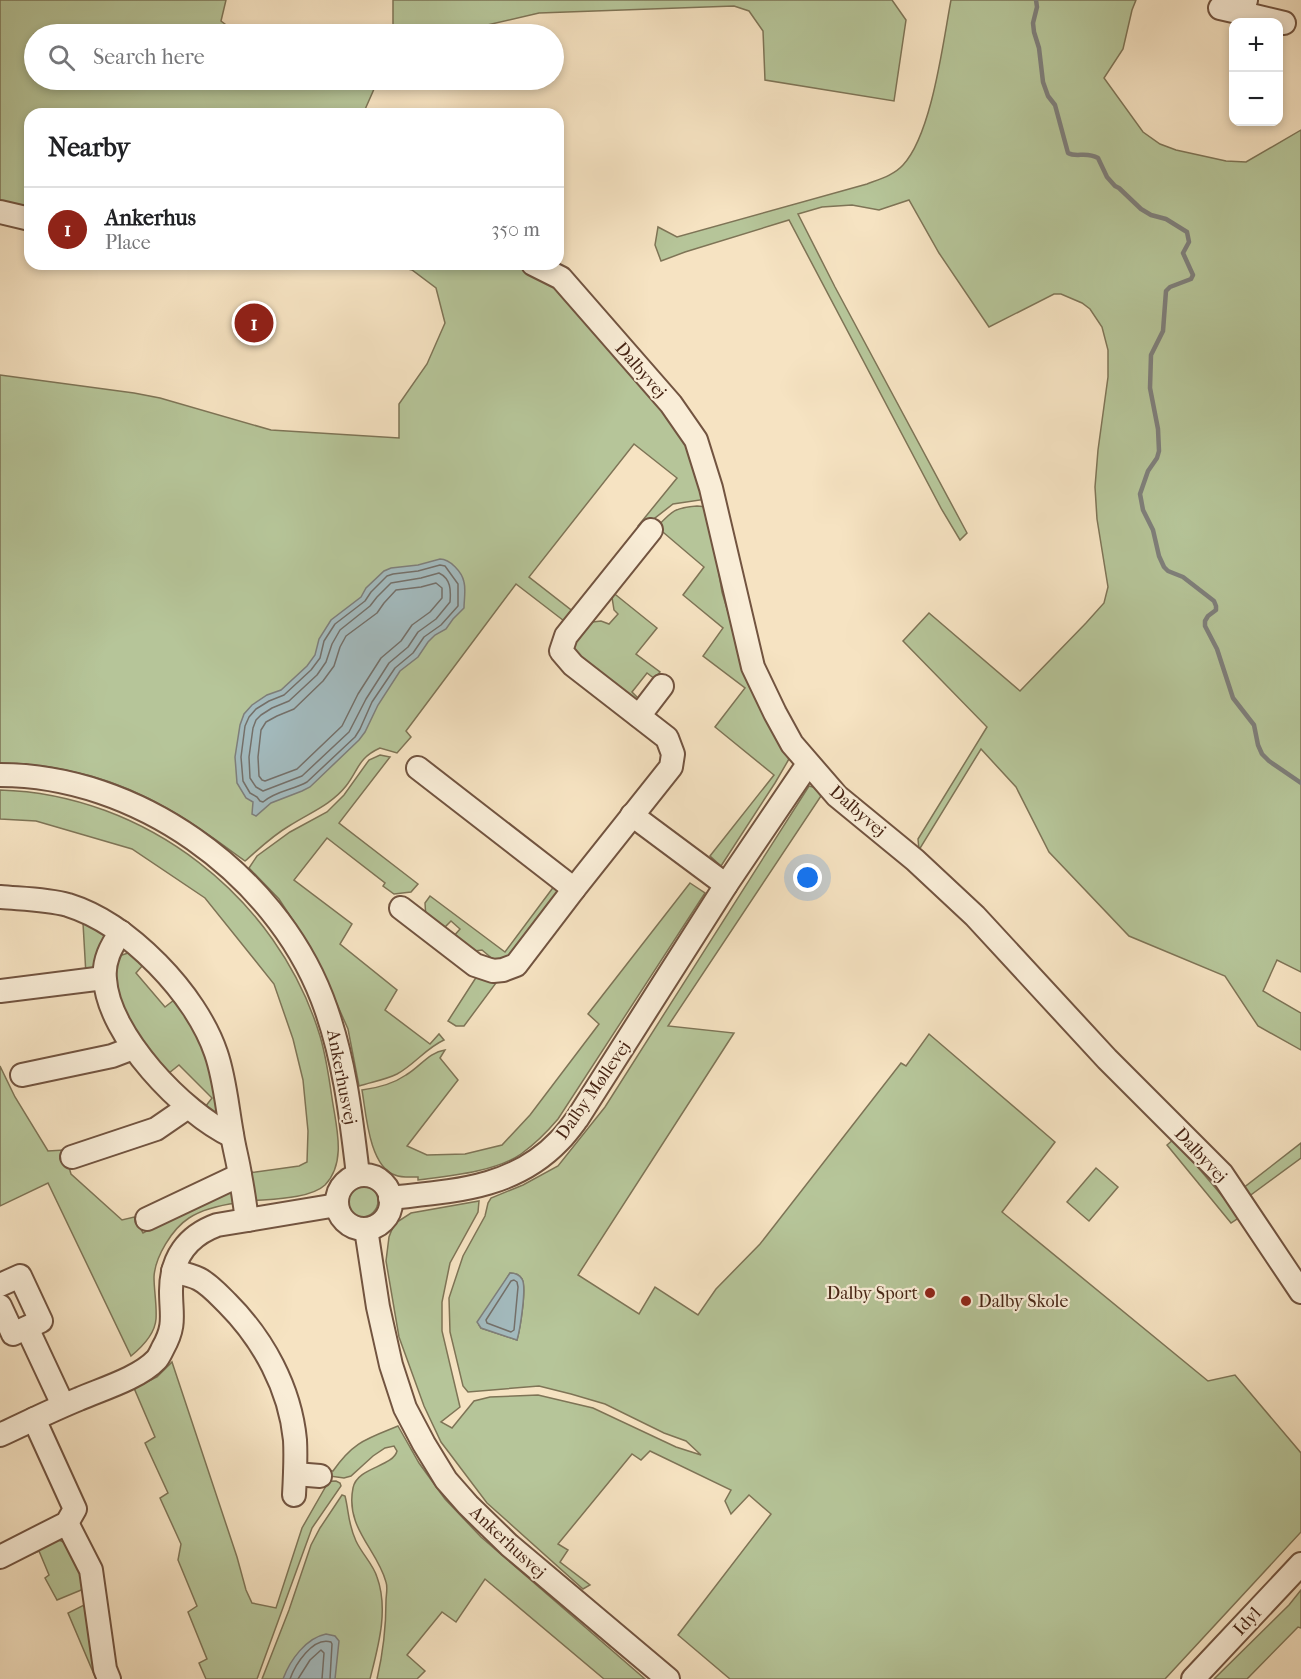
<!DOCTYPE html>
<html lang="en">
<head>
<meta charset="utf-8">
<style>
  body { margin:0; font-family:"IM FELL French Canon",serif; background:#f6f6f6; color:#202124 }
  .controls { position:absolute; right:18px; top:18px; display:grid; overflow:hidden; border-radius:12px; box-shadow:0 3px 9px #0003 }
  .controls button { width:54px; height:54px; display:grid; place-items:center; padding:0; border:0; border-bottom:2px solid #e0e0e0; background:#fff; color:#202124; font:30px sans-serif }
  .you { position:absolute; left:808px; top:878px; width:21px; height:21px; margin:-15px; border:4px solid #fff; border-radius:50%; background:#1a73e8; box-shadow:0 0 0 9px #1a73e833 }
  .badge { display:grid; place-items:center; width:39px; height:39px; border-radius:50%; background:#8f2418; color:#fff; font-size:20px; font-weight:700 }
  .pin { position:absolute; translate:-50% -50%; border:3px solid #fff; box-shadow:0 2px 6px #0006 }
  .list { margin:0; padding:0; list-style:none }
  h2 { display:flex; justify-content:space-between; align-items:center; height:78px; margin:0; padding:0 24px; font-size:26px }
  h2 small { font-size:20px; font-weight:400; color:#757577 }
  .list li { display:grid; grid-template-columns:39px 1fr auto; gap:18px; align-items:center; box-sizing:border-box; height:84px; padding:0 24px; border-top:2px solid #e0e0e0 }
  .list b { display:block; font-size:22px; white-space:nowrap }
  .list p { margin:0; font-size:20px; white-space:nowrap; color:#757577 }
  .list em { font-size:20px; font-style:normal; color:#757577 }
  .icon { flex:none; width:33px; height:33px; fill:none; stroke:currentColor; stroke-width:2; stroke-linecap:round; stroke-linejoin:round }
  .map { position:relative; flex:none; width:1301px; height:1679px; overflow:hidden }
  .search { position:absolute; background:#fff; box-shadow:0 3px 9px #0003; left:24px; top:24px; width:540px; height:66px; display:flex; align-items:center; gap:15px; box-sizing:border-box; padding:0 21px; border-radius:33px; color:#757577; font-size:22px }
  .panel { position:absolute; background:#fff; box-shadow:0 3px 9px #0003; left:24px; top:108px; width:540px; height:162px; border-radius:18px }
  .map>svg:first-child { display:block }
  .green { fill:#b6c599; stroke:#7e7456; stroke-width:1.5; fill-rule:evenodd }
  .water { fill:#a3bbbf; stroke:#7e7f7b; stroke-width:1.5 }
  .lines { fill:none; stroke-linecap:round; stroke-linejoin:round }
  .shore { stroke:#74706a; stroke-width:1.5 }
  .stream { stroke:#7e7f7b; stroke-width:4.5 }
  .minor-casing { stroke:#725440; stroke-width:26 }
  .minor { stroke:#f9edd7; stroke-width:22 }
  .poi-dot { fill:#8f2418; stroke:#f9edd7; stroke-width:2 }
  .labels { text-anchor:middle; stroke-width:4.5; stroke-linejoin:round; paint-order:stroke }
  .street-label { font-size:18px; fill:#462414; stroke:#f9edd7 }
  .poi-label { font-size:18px; fill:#462414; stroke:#f9edd7; text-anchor:end }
</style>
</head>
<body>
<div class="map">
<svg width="1301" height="1679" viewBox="0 0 1301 1679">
  <rect width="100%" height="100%" fill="#f6e3c2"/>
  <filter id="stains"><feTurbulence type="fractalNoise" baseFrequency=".00333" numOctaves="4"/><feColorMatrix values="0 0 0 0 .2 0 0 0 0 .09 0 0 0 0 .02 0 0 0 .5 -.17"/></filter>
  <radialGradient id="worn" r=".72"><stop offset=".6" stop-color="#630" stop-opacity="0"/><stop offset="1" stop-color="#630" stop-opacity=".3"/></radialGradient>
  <g class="green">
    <path d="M0,0h226l-5,21 17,13h-204v46h344l-15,34h-333v94l-30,-7z"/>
    <path d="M393,0h499l14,20 -12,81 -129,-21 -2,-49 -14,-20 -15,-5 -195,7 -91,21h-55z"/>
    <path d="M951,0h185l-4,10 -9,39 -19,29 39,54 17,12 16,6 50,11 20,1 55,-32v842l-24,-12 -14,31 38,22v37l-43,-24 -33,-50 -96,-40 -80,-84 -33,-65 -35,-38 -62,101 -1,-11 69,-112 -84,-86 26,-28 91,78 66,-68 18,-20 4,-16 -11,-68 -2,-32 3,-37 10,-73v-27l-6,-23 -12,-18 -8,-6 -21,-9h-7l-65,33 -50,-74 -30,-53 -30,10 -27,-5 -30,2 -24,7 37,73 132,246 -7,7 -18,-30 -153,-290 -104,32 -24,9 -6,-16 3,-18 19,10 190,-53c13,-5 27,-9 36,-19 29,-31 40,-123 48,-165z"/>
    <path d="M387,264h130l34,17 98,106 42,63 16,49 -34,5 -31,24 -4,-2 39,-48 -43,-34 -105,133 46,36 -7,11 -52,-40 -110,147 5,6 -14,16 -17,-5c-22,10 -21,21 -34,38 -15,19 -37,27 -57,40 -17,10 -30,23 -44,35 -25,-18 -50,-37 -77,-52 -51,-30 -109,-45 -168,-46v-388l134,18 26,5 111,32 128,8v-34l28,-40 18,-41 -9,-35 -24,-18z"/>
    <path d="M697,506l11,1 14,85 23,77 44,90 -14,24 -54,83 -11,-10 64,-81 -59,-48 30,-39 -42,-32 20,-28 -40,-33 21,-28 -47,-40c15,-16 17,-19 40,-21z"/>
    <path d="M611,591l46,37 -21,26 24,18 -5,7 -8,-6 -15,19 7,7 -4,5 -61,-48 -2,-16 12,-17 17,-2 8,3 9,-10 -4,-4z"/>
    <path d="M380,755l10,2 -51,66 79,61 -7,8 -17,2 -11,-8 2,-3 -58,-45 -33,42 58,44 -12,20 57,46 -12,20 45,34 9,-10 5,6c-18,8 -30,25 -47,34 -12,6 -26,8 -38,12l-11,-57 -19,-43 -21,-43 -29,-44 -30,-31 8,-12 33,-24 37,-20 17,-17 25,-35z"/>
    <path d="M809,786l16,4 -157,236 66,7 -156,242 61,39 16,-27 43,28 18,-26 44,-45 141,-181 5,3 23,-32 126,108 -53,70 206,169 27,-6 66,78v79l-136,147h-435l-52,-44 93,-121 -22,-19 -18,19 -6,-13 6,-11 -81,-39 -9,9 -9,-6 -74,90 10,6 -8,12 30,23 -7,4 -96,-86 -46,-61 -17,-36 -25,-69 -13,-76 3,-24 5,-13 17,-11 68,-12 -1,11 -28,51 -8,39v29l18,76 -19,15 11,6 22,-27 16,-4 48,-2 55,13 83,39 25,8 -15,-14 -22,-8 -59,-29 -34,-10 -32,-8 -71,6 -5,-6 -13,-54 -1,-34 14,-42 22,-40 3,-13 3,-5 32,-13 35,-19 47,-59zM510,1273c5,0 9,1 12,6 5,9 -2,50 -5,61l-36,-12 -2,-3z"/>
    <path d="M0,790c145,4 278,107 320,246 6,20 9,41 12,62 4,28 15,64 -7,87 -15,14 -54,14 -74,16l-3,-28 51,-7 8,-4 1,-31 -5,-51 -10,-41 -19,-55 -69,-86 -73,-49 -96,-28 -36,-2z"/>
    <path d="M690,883l15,10 -147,226c-11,13 -23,25 -37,35 -26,18 -72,22 -103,26v-3c-7,0 -16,1 -23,-2 -26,-9 -29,-62 -33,-85 15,-2 31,-6 44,-15 14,-8 23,-23 39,-25l-5,8 18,22 -51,66 20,9 38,-1 37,-9 28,-30 69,-91 -11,-10z"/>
    <path d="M555,885l4,4 1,7 -47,63 -18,2 -13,-11 -15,2 -14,-15 7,-8 -9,-8 -7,7 -18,-9 -1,-16 5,-7 75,56z"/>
    <path d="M83,923l24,13c-8,11 -11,19 -10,33l-11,6z"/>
    <path d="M128,953l9,1 6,11 -7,8 29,34 9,-7 7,2 30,58 9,57 -15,-10 7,-9 -33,-33 -10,8h-5l-40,-55 -11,-55 6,-7z"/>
    <path d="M485,975l11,8 -32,43h-8l-8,-5 29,-45z"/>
    <path d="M0,1066l15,31 33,54 16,-1 7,24 51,46 12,-3 9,16 88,-47 6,17c-16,2 -34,6 -48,15 -17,11 -34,39 -35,59 0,14 3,28 2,42 -1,15 -14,28 -25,37l-83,-173 -48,23z"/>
    <path d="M1174,1139l66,78 -9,6 -64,-78z"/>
    <path d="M1301,1143v15l-53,39 -6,-8z"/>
    <path d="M1096,1168l22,19 -29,34 -22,-19z"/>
    <circle cx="362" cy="1201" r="16"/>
    <path d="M172,1362l65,195 9,33 6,13 24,5 26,-80 24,-42 -15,-1 -4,-3 29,-1 4,2 1,3 -29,42 -55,151h-51l-7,-16 8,-4 -19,-47 9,-6 -19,-46 3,-16 -21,-46 8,-5 -23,-50 10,-6 -21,-49 23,-11z"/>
    <path d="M398,1426l21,37 26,36 36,38 164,142h-41l-119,-100 -29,43 -14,-10 -35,43 18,16 -8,8h-40c6,-26 9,-52 9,-78 0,-6 2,-13 0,-19 -9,-33 -41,-54 -33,-94 4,-21 40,-21 44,-37l-3,-5 -9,2 -12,8 -22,20 -7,2 -22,-3 2,-4h9c20,-29 33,-32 65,-45z"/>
    <path d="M342,1495l3,1c4,16 3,28 11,45 6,13 17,23 21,36 12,33 1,70 -7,102h-108l27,-69 22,-65 9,-17z"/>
    <path d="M54,1538l19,8 13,42 -29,12 -12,-22 4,-3 -10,-24 -39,17v-5z"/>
    <path d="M1301,1590v38l-3,-1 -51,52h-33l75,-74z"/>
    <path d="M88,1603l15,76h-7l-28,-66z"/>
  </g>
  <g class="water">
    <path d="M440,559c10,0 22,13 24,23 2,8 0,18 0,26l-11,11 -7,10 -11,6 -7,7 -10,15 -18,14 -22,34 -13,27 -6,8 -49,47 -8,4 -31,12 -15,13 -4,-2 1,-12 -7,-4 -9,-15 -2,-26 5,-32 4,-11 8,-9 15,-10 14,-5 26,-24 8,-11 4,-16 12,-19 30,-23 5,-9 18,-17 7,-3 27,-3z"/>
    <path d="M510,1273c5,0 9,1 12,6 5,7 -2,51 -5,61l-36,-12 -4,-6z"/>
    <path d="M326,1634l9,2 4,5 -4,38h-52c7,-19 23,-41 43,-45z"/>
  </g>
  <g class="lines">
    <g class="shore">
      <path d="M440,565l5,1 13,18v22l-17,19 -17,12 -11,16 -18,15 -23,34 -12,27 -5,8 -48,45c-14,8 -32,9 -44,20l-3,-1 -3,-4 -7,-4 -7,-12 -2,-24 4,-31 4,-9 7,-8 13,-8 15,-6 27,-25 9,-12 4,-17 11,-17 30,-23 6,-9 16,-16 6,-2 25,-3z"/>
      <path d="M439,573c12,6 12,17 11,29l-14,17 -18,13 -10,15 -19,16 -23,36 -17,33 -47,44 -39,15 -7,-4 -6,-9 -1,-21 4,-29 3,-8 5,-5 11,-7 17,-7 28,-26 9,-13 6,-18 8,-14 30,-24 7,-9 14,-14 30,-5z"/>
      <path d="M436,583l6,5v10l-12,14 -18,13 -11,16 -20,17 -23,36 -16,32 -45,43 -32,12 -3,-1 -3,-4 -1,-19 3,-27 5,-8 11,-6 17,-7 29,-28 11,-15 6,-19 6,-11 31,-23 7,-10 12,-13 25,-3z"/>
      <path d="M514,1280l3,2 1,5 -4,43 -3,2 -24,-9 -1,-3 25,-39z"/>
      <path d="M290,1679c5,-14 23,-43 41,-37l1,2 -2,35"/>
      <path d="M298,1679l12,-19 11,-10 3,3 -2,26"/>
    </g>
    <path class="stream" d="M1036,0l1,7 -4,16 1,9 5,16 4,34 5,14 7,9 13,48c9,5 18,-2 30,5l9,19 8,9 4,2 22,21 10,6 15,4 21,13 2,10 -6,11 10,22 -2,4 -21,8 -4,4 -3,40 -12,24 -1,33 8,41 1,22 -2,7 -9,13 -8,23 3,16 10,20 6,26 5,11 4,4 15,6 31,24 2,5v4l-8,6 -3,5v5l12,23 16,49 21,27 4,20 4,9 7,7 32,22"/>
    <g class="minor-casing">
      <g id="minor">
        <path d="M1220,8l22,5 4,-13"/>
        <path d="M1242,13l42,10"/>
        <path d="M0,212l30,7"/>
        <path d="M533,264l28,14 110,126 25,36 15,48 42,179 22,46 17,31 45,52 78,64 60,56 132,143 115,115 79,118"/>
        <path d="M639,716l23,-30"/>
        <path d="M418,768l156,121"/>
        <path d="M0,775c136,0 273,97 322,223 22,57 29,117 36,177"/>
        <path d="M632,815l94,70"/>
        <path d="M0,897c22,2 46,2 68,8 61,19 128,89 148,148 9,26 11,54 16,81 2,14 6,27 8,41 3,15 5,30 7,45"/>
        <path d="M401,908l74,57 18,6 10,-1 13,-5 58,-76 97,-122 2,-13 -6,-16 -94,-73 -12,-14 5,-15 85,-106"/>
        <path d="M121,932c-10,14 -18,29 -16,47 3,56 78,134 127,157"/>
        <path d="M0,991l104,-13"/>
        <path d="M22,1075l90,-19 21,-8"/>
        <path d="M72,1157l84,-28 32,-22"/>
        <circle cx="364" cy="1202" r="27"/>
        <path d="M390,1198c63,-7 123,-9 169,-57 7,-7 12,-14 18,-22l149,-234 82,-121"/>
        <path d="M147,1219l93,-44"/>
        <path d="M366,1229l12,78 13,58 14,43 19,36 22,36 22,25 41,40 159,134"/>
        <path d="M173,1271c8,2 18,4 26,8 10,5 20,16 28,24 36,36 63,85 68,137 1,18 0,37 -1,55"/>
        <path d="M0,1285l20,-9 21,45 -28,13 -13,-28"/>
        <path d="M27,1328l36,77"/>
        <path d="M0,1435c26,-12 52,-25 79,-36 23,-10 60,-21 77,-39 3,-3 5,-8 7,-12 13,-23 8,-33 8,-57 0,-33 16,-55 46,-66l120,-20"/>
        <path d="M295,1474l25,2"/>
        <path d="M67,1523l24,47 14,99 4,10"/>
        <path d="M0,1557l67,-34 8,-14 -41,-90"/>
        <path d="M1193,1679l108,-115"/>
      </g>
    </g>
    <use href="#minor" class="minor"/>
  </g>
  <g class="poi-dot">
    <circle cx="930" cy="1293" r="6"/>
    <circle cx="966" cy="1301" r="6"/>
  </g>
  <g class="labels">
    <g class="street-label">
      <text transform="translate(641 370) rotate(49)" y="6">Dalbyvej</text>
      <text transform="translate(858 811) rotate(41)" y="6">Dalbyvej</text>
      <text transform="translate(342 1077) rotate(79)" y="6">Ankerhusvej</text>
      <text transform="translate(593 1090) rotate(-55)" y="6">Dalby Møllevej</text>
      <text transform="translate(1201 1155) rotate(47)" y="6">Dalbyvej</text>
      <text transform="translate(508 1542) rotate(43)" y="6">Ankerhusvej</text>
      <text transform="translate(1247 1621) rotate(-47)" y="6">Idyl</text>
    </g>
    <g class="poi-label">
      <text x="918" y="1299">Dalby Sport</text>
      <text x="978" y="1307" text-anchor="start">Dalby Skole</text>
    </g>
  </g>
  <rect width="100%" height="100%" filter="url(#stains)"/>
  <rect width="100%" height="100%" fill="url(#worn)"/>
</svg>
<div class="controls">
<button>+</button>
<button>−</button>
</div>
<div class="you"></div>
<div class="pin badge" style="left:254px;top:323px">1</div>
<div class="search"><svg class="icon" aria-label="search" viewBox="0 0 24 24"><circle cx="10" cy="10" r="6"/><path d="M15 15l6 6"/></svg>Search here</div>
<section class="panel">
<h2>Nearby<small></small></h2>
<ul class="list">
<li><span class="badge">1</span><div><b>Ankerhus</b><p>Place</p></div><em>350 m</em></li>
</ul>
</section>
</div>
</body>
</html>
